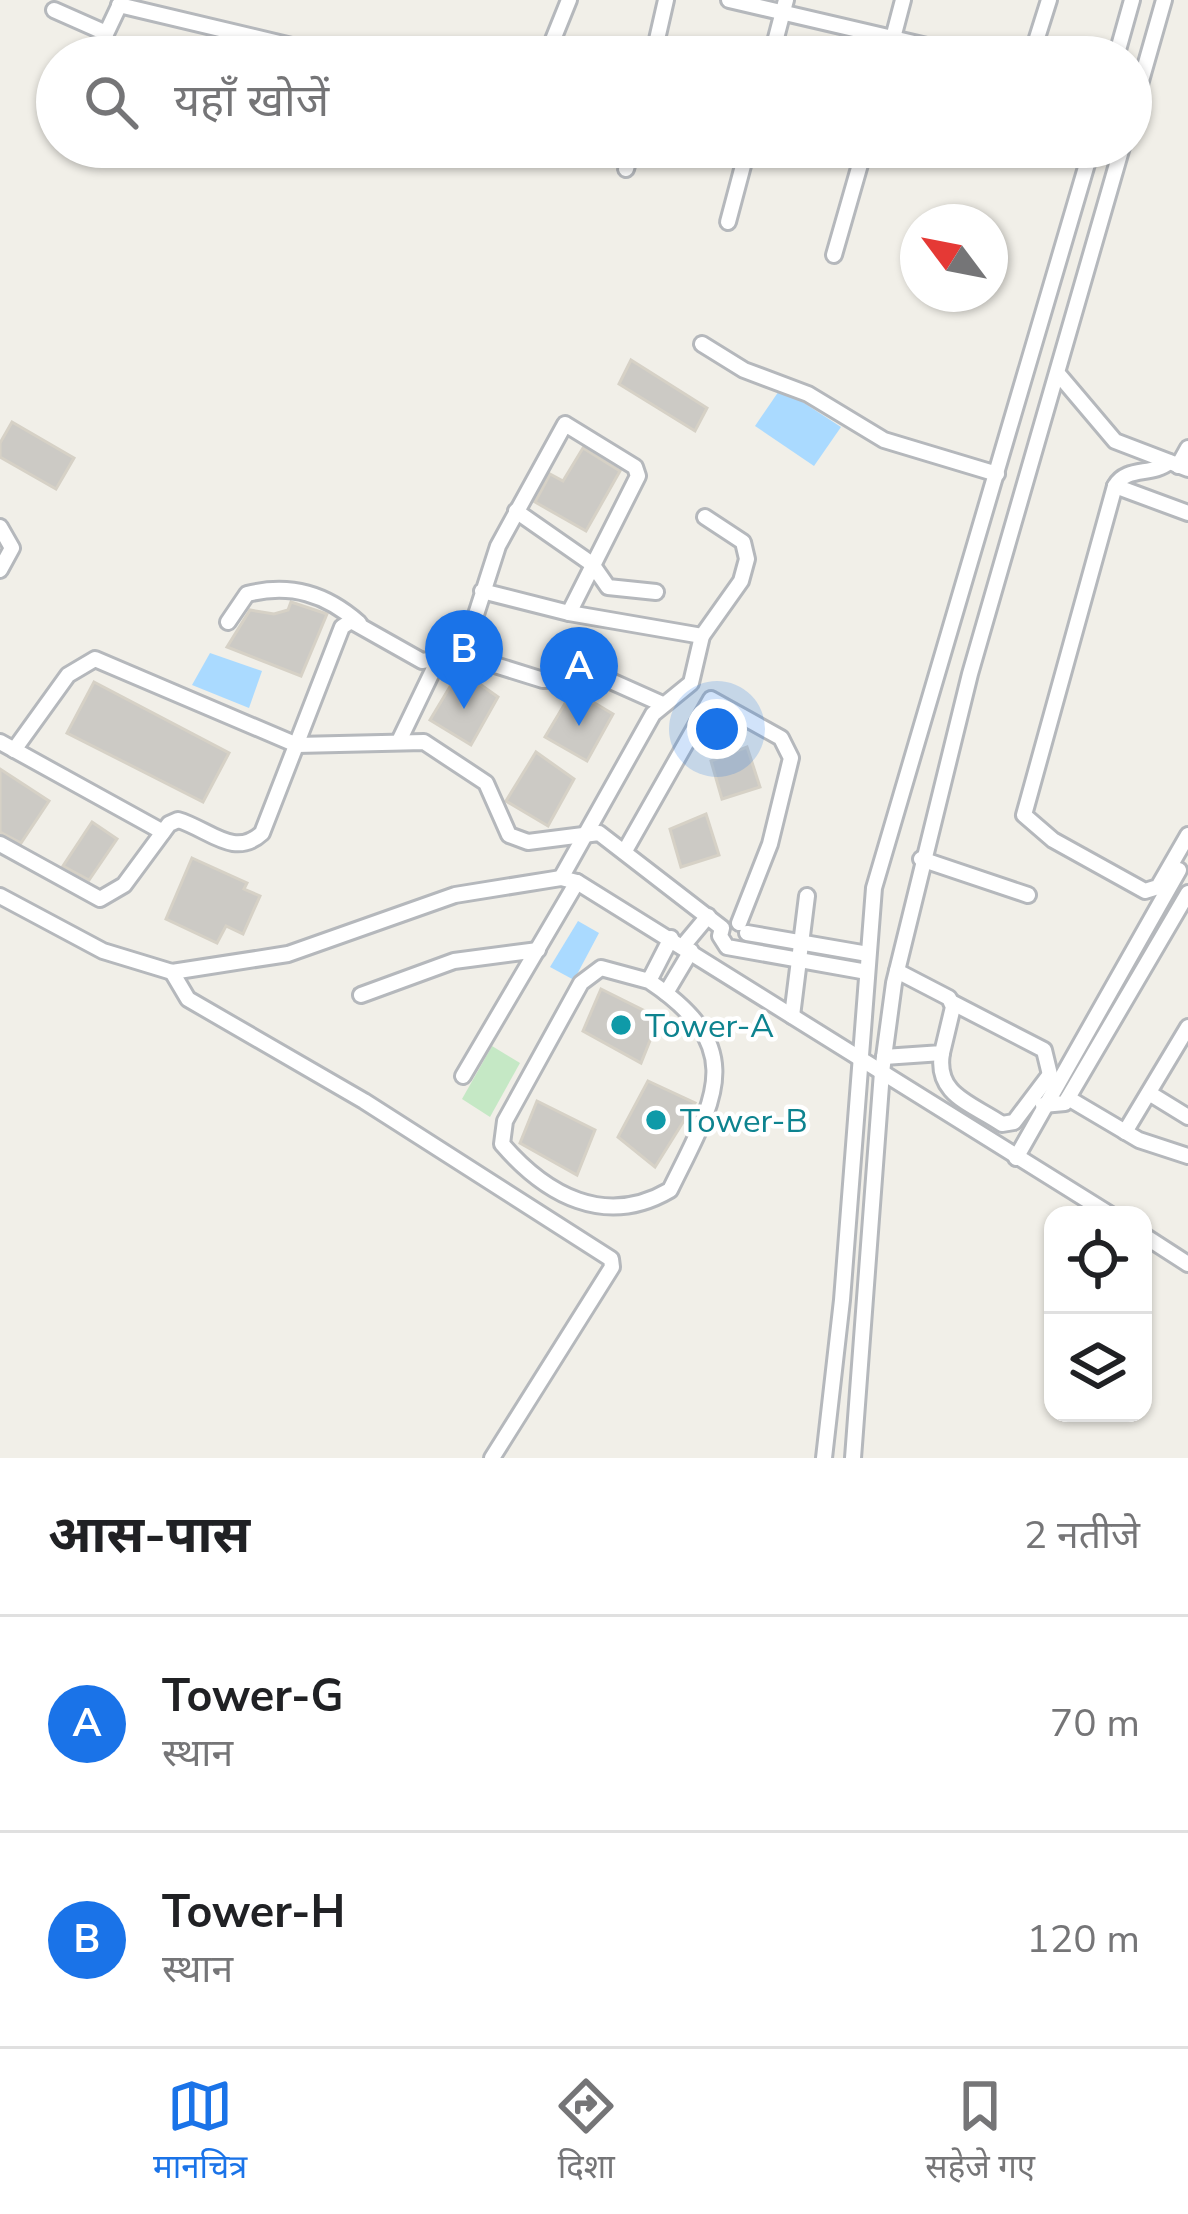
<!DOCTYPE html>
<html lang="hi">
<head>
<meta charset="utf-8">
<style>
  body { margin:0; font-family:"Nunito Sans","Noto Sans Devanagari",sans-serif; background:#f2f2f2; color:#202124 }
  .controls { position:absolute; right:36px; bottom:36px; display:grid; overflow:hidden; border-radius:24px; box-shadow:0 3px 9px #0004 }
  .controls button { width:108px; height:108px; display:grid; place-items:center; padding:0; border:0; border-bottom:3px solid #e0e0e0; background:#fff; color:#202124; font:60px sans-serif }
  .compass { position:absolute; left:900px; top:204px; width:108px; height:108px; border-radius:50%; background:#fff; box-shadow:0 3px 9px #0004; rotate:302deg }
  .you { position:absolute; left:717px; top:729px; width:42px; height:42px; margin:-30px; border:9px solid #fff; border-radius:50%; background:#1a73e8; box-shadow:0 0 0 18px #1a73e833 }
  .badge { display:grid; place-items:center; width:78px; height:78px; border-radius:50%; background:#1a73e8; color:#fff; font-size:39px; font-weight:700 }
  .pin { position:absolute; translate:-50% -99px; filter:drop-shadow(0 3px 6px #0008) }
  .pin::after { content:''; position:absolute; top:63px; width:42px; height:36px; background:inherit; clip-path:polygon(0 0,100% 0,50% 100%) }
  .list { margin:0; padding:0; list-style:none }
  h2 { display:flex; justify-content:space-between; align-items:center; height:156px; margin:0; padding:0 48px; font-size:51px }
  h2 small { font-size:39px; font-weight:400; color:#757577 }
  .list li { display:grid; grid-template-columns:78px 1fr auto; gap:36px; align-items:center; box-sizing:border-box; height:216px; padding:0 48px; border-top:3px solid #e0e0e0 }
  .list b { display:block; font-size:45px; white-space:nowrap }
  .list p { margin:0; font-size:39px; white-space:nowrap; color:#757577 }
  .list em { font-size:39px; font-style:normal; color:#757577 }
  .icon { flex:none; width:66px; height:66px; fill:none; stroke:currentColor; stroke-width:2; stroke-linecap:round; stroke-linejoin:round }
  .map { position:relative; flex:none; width:1188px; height:1458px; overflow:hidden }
  .search { position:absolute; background:#fff; box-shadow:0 3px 9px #0004; left:36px; right:36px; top:36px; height:132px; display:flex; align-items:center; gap:30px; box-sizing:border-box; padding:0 42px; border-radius:66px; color:#757577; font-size:45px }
  .sheet { height:588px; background:#fff }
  nav { display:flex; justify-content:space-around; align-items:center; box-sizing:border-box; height:168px; border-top:3px solid #e0e0e0; background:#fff; font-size:33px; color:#757577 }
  nav a { display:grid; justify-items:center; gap:6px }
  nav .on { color:#1a73e8 }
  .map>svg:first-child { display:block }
  .green { fill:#c5e8c5 }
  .water { fill:#aadaff }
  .building { fill:#cccac5; stroke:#d6d1c6; stroke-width:3 }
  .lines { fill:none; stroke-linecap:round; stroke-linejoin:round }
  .minor-casing { stroke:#b5b8bc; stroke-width:20 }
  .minor { stroke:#fff; stroke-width:14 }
  .culture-dot { fill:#0f9aa8; stroke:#fff; stroke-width:4.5 }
  .labels { text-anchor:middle; stroke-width:9; stroke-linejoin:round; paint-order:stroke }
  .culture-label { font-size:33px; fill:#0d838f; stroke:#fff; text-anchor:start }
</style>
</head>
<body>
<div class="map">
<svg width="1188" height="1458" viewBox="0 0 1188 1458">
  <rect width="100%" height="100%" fill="#f1efe8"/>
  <path class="green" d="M492,1046l28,17 -30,54 -28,-18z"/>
  <g class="water">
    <path d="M781,388l60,39 -27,39 -59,-40z"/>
    <path d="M210,653l52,18 -13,37 -57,-23z"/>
    <path d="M578,921l21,12 -25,47 -24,-13z"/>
  </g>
  <g class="building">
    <path d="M631,360l76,48 -12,23 -76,-47z"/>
    <path d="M12,422l62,36 -18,31 -56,-32v-14z"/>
    <path d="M583,448l37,23 -34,60 -51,-29 15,-28 13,7z"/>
    <path d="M291,602l36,12 -26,62 -74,-29 23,-37 24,4 14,-4z"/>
    <path d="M460,670l38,27 -27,48 -41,-25z"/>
    <path d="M94,682l135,71 -26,49 -136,-69z"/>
    <path d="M573,690l40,24 -26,47 -42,-24z"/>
    <path d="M747,747l13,40 -38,12 -11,-38z"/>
    <path d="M536,752l38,27 -26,47 -42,-25z"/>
    <path d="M0,769l49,32 -28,42 -21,-11z"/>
    <path d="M706,814l13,41 -38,12 -11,-38z"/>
    <path d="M92,822l25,17 -28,41 -26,-14z"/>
    <path d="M192,858l55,25 -3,6 16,7 -17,38 -17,-8 -9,17 -51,-24z"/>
    <path d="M601,989l58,29 -18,45 -58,-32z"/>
    <path d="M648,1081l47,22 -40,64 -37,-30z"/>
    <path d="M537,1101l58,29 -18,45 -57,-32z"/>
  </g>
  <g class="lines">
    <g class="minor-casing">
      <g id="minor">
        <path d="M729,0l245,57"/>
        <path d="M119,5l219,52"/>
        <path d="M54,10l52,23"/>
        <path d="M95,57l26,-55"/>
        <path d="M546,57l23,-57"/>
        <path d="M653,57l13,-57"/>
        <path d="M771,57l15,-57"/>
        <path d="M888,57l15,-57"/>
        <path d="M1031,57l18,-57"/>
        <path d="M1116,57l16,-57"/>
        <path d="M1131,116l33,-116"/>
        <path d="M626,169l6,-22"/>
        <path d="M728,222l20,-75"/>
        <path d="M834,255l31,-108"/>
        <path d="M702,344l42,26 64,24 76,46 113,34"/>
        <path d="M1060,376l55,65 73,28"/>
        <path d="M1169,462c-16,14 -43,4 -54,24l-91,329 29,25 92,51 13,-4 30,-52"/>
        <path d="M1178,466l10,-18"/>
        <path d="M1115,486l73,27"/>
        <path d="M516,511l76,53 16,23 48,5"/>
        <path d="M0,527l12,21 -12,22"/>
        <path d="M569,613l133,23"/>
        <path d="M228,622l19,-28c44,-11 79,0 112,29"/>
        <path d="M463,655l35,-109 67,-122 70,43 3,9 -69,137 -87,-22"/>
        <path d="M400,739l38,-79"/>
        <path d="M0,742l163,90"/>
        <path d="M14,750l54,-75 27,-16 202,86 127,-3 62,41 23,52 19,7 71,-9 123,95 -2,8 7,11 140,25"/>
        <path d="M0,844l100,55 24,-14 45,-61 9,-4c31,9 56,39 84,13l80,-206 9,-6 71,40 41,-6 80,25 61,-2 56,25"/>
        <path d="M626,849l85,-150 70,39 10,20 -21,86 -31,79"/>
        <path d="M921,859l107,36"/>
        <path d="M561,878l92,-164 38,-31 11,-47 39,-55 6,-22 -4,-17 -38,-25"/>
        <path d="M0,896l103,55 69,21 116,-18 167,-59 106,-17 16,4 534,333"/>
        <path d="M747,933l121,21"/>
        <path d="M683,946l25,-30"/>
        <path d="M172,972l16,27 176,102 247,158 1,8 -120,191"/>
        <path d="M649,981c102,68 65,119 21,209 -65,38 -124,5 -168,-46l3,-23 76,-138 20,-15 48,13 22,-43"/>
        <path d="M666,993l25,-42"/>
        <path d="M361,995l93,-34 84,-11"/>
        <path d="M953,1003l91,47 8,33"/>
        <path d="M792,1016l15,-120"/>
        <path d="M942,1053c-7,42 29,50 60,71l12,-2 34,-45"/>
        <path d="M884,1057l58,-4 11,-46 -4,-9 -52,-27"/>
        <path d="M463,1076l114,-194"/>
        <path d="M1149,1093l39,24"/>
        <path d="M1068,1098l71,42 49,16"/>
        <path d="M1043,1105l22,-2 123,-210"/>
        <path d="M1125,1132l63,-105"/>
        <path d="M1016,1158l163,-288"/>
        <path d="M1143,1235l45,29"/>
        <path d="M824,1458l18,-158 32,-412 218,-741"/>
        <path d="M853,1458l29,-386 12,-89 76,-309 152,-527"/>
      </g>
    </g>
    <use href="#minor" class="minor"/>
  </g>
  <g class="culture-dot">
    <circle cx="621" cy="1025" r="12"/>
    <circle cx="656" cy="1120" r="12"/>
  </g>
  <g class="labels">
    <g class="culture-label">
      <text x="645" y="1037">Tower-A</text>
      <text x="680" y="1132">Tower-B</text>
    </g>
  </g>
</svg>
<div class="controls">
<button><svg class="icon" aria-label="locate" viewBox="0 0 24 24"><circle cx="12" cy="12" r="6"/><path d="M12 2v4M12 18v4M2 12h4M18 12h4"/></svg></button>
<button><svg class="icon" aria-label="layers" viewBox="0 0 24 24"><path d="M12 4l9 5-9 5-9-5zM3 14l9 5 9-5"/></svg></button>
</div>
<svg class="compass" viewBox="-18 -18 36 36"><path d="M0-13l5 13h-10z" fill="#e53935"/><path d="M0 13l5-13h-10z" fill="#757577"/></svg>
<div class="you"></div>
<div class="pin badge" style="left:579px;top:726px">A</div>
<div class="pin badge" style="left:464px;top:709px">B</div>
<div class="search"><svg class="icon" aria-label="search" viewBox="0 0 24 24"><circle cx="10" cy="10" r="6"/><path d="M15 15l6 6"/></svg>यहाँ खोजें</div>
</div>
<section class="sheet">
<h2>आस-पास<small>2 नतीजे</small></h2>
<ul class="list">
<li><span class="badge">A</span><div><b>Tower-G</b><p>स्थान</p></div><em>70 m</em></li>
<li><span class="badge">B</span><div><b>Tower-H</b><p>स्थान</p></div><em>120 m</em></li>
</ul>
</section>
<nav>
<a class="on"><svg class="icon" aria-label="map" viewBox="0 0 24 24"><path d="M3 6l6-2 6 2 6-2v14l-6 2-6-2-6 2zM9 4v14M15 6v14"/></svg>मानचित्र</a>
<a><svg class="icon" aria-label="directions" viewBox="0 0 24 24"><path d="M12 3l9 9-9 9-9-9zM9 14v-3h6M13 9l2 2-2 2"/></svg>दिशा</a>
<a><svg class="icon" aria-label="saved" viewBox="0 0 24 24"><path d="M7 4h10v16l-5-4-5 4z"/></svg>सहेजे गए</a>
</nav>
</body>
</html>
